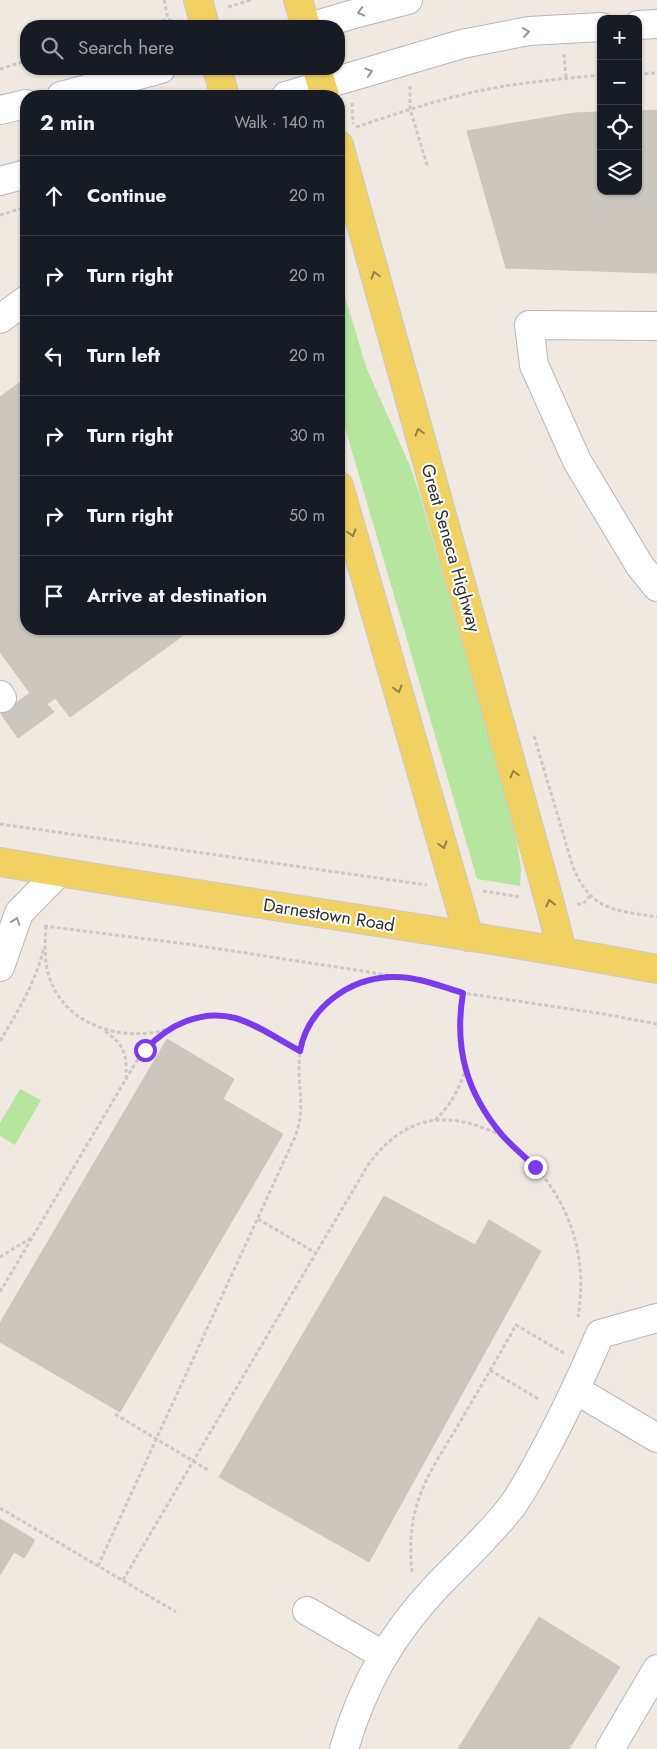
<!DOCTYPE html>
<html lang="en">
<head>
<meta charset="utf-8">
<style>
  body { margin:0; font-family:Jost,sans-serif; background:#242831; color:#f1f3f6 }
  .controls { position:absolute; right:15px; top:15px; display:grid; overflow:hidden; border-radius:10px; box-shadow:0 1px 4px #0004 }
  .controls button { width:45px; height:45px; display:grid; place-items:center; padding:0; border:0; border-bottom:1px solid #363941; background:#171b24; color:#f1f3f6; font:25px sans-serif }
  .stop { position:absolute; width:15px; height:15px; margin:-11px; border:4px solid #7c3aed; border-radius:50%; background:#fff }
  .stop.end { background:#7c3aed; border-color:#fff; box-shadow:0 1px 5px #0008 }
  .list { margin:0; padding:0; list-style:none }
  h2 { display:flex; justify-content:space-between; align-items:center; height:65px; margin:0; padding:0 20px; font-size:21px }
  h2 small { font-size:16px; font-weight:400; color:#9ea1a6 }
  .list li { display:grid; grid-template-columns:32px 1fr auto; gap:15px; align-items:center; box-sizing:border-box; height:80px; padding:0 20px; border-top:1px solid #363941 }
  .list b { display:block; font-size:19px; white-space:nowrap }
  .list em { font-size:16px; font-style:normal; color:#9ea1a6 }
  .icon { flex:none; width:28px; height:28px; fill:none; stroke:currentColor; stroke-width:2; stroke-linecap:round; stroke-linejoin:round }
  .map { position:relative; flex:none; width:657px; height:1749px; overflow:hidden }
  .search { position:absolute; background:#171b24; box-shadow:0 1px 4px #0004; left:20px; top:20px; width:325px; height:55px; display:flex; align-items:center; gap:12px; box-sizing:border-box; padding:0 18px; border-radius:20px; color:#9ea1a6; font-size:19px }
  .panel { position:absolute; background:#171b24; box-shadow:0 1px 4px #0004; left:20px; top:90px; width:325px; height:545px; border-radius:20px }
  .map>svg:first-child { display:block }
  .green { fill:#b6e59e }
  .building { fill:#cbc7bf; stroke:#cbc5ba }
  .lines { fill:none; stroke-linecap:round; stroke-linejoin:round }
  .minor-casing { stroke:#b4b7c1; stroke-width:30 }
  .major-casing { stroke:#c9c9c9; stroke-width:30 }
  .path { stroke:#c9c9c9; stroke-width:3; stroke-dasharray:4 2.5; stroke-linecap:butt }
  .minor { stroke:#fff; stroke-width:28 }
  .major { stroke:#f2d163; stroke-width:28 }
  .oneway { stroke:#969696 }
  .oneway2 { stroke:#908048 }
  .route { stroke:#7c3aed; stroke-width:6 }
  .labels { text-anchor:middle; stroke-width:4; stroke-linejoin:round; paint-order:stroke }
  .street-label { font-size:18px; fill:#2e2e2e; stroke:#fff }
</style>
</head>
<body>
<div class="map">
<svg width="657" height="1749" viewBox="0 0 657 1749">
  <rect width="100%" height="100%" fill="#efe9e1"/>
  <g class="green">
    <path d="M339,276l27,91 44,99 10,29 95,333 6,41 -1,17 -43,-7 -138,-472z"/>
    <path d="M20,1089l21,11 -26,45 -15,-9v-13z"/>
  </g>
  <g class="building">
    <path d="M657,110v163l-151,-5 -39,-137 107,-18 27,-1v79h37v-80z"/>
    <path d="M26,378v251h166l-122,88 -15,-19 -8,6 7,8 -36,26 -17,-24 29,-21 -30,-41v-255z"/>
    <path d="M167,1039l67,40 -11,20 60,35 -163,278 -120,-70v-19z"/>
    <path d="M384,1196l91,49 14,-25 52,31 -172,311 -150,-85z"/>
    <path d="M0,1519l35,21 -11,18 -10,-6 -14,23z"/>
    <path d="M539,1617l81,50 -51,82h-111z"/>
  </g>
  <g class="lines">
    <g class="minor-casing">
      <g id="minor">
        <path d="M638,25l19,-1"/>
        <path d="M313,26l41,-12 54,-14"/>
        <path d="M61,96l100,-27"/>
        <path d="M286,96l176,-52 67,-13 72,-4"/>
        <path d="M0,110l26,-6"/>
        <path d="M0,181l26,-7"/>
        <path d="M0,319l26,-19"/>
        <path d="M657,326l-128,-1 5,40 43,96 63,105 17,21"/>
        <path d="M0,695l2,3"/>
        <path d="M0,967l19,-54 40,-41"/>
        <path d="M576,1390l81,48"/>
        <path d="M307,1611l76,44"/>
        <path d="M344,1749c19,-65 47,-114 93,-163 25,-26 53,-51 75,-80 11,-15 20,-32 29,-49 22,-40 41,-81 59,-123l57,-16"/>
        <path d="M610,1749l47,-80"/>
      </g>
    </g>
    <g class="major-casing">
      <g id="major">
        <path d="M198,0l7,26"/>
        <path d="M298,0l8,26"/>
        <path d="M217,69l8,27"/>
        <path d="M317,69l8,27"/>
        <path d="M339,145l210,755 13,51"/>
        <path d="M339,486l130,451"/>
        <path d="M0,862c219,38 439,66 657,107"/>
      </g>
    </g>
    <g class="path">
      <path d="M164,0l4,19 8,4"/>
      <path d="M228,7l23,-7"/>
      <path d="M143,26l25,-7"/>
      <path d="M564,54l2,24"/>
      <path d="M0,69l26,-8"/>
      <path d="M638,74l19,-1"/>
      <path d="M410,86v23l18,59"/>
      <path d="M352,103l1,21"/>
      <path d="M356,127c49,-16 98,-33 149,-41 32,-5 64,-8 96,-11"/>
      <path d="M0,215l26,-8"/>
      <path d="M534,736l39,131c18,44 42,43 84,50"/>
      <path d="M0,824l427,61"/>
      <path d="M483,891l38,6"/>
      <path d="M577,904h6l7,-8"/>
      <path d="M44,926l143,18 240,37 36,12 141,21 53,10"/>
      <path d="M46,926c-1,17 -2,34 3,50 13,43 59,62 101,57 23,-2 42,-18 66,-17 30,1 58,21 84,34"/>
      <path d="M463,993c-9,53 3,105 41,144 15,16 33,29 45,47 28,40 37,86 29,133"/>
      <path d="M105,1031c19,14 22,22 21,46"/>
      <path d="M0,1041c18,-30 36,-59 44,-94"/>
      <path d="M435,1120c15,-14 24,-30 30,-50"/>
      <path d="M258,1219l58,34"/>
      <path d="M0,1257l31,-19"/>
      <path d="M0,1292l136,-230 18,-22 13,-10"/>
      <path d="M490,1370l50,30"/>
      <path d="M115,1414l93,56"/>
      <path d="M0,1508l176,104"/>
      <path d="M98,1566l197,-429c9,-24 5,-40 4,-64 -1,-63 36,-86 93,-96"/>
      <path d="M412,1572c-2,-20 -2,-40 3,-60 7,-31 26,-58 42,-85 20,-34 40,-68 59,-102l48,28"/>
      <path d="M123,1580l245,-415c37,-50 78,-56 132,-30"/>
    </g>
    <use href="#minor" class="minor"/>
    <use href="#major" class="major"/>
  </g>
  <defs><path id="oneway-chevron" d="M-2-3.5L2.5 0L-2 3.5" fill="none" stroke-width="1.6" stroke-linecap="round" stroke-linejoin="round" transform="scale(1.25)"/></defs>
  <g class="oneway">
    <use href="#oneway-chevron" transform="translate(361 12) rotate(166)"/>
    <use href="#oneway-chevron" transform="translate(526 32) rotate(-8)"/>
    <use href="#oneway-chevron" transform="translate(369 72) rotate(-17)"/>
    <use href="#oneway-chevron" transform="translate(16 921) rotate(-71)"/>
  </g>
  <g class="oneway2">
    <use href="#oneway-chevron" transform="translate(375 275) rotate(-106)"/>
    <use href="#oneway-chevron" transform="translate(419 432) rotate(-106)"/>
    <use href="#oneway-chevron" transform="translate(352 533) rotate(74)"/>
    <use href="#oneway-chevron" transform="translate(398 689) rotate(74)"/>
    <use href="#oneway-chevron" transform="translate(514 774) rotate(-106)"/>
    <use href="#oneway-chevron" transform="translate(443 845) rotate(74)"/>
    <use href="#oneway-chevron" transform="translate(550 903) rotate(-104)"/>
  </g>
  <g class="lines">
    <path class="route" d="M145,1050c23,-25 56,-41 90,-32 22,6 44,22 65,33 8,-43 49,-73 92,-74 24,-1 48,9 71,16 -9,55 3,99 39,142 10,11 22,21 33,32"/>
  </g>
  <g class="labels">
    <g class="street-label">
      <text transform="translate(451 548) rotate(74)" y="6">Great Seneca Highway</text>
      <text transform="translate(329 915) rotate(9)" y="6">Darnestown Road</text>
    </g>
  </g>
</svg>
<div class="controls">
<button>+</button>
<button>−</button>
<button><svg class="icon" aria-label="locate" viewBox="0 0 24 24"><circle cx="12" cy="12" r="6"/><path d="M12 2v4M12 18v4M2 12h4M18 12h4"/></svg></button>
<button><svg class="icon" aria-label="layers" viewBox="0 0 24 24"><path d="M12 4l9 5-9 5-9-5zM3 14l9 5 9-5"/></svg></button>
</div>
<div class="stop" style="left:145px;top:1050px"></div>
<div class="stop end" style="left:535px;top:1167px"></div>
<div class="search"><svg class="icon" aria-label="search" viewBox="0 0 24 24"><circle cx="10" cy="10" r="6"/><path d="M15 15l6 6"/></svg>Search here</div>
<section class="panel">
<h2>2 min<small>Walk · 140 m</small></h2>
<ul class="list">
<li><svg class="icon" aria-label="ahead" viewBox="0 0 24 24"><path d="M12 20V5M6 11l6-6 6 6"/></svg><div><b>Continue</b></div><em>20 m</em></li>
<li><svg class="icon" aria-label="right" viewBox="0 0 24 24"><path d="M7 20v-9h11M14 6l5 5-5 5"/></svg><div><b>Turn right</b></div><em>20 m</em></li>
<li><svg class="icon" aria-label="left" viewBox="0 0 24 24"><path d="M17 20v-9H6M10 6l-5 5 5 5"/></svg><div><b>Turn left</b></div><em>20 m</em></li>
<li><svg class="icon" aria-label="right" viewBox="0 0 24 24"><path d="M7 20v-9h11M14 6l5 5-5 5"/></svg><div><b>Turn right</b></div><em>30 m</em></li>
<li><svg class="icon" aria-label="right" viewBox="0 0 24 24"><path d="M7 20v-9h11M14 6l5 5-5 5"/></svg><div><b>Turn right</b></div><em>50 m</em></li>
<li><svg class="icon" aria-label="arrive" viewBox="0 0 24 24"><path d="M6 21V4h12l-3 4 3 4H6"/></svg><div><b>Arrive at destination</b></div></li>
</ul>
</section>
</div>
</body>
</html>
